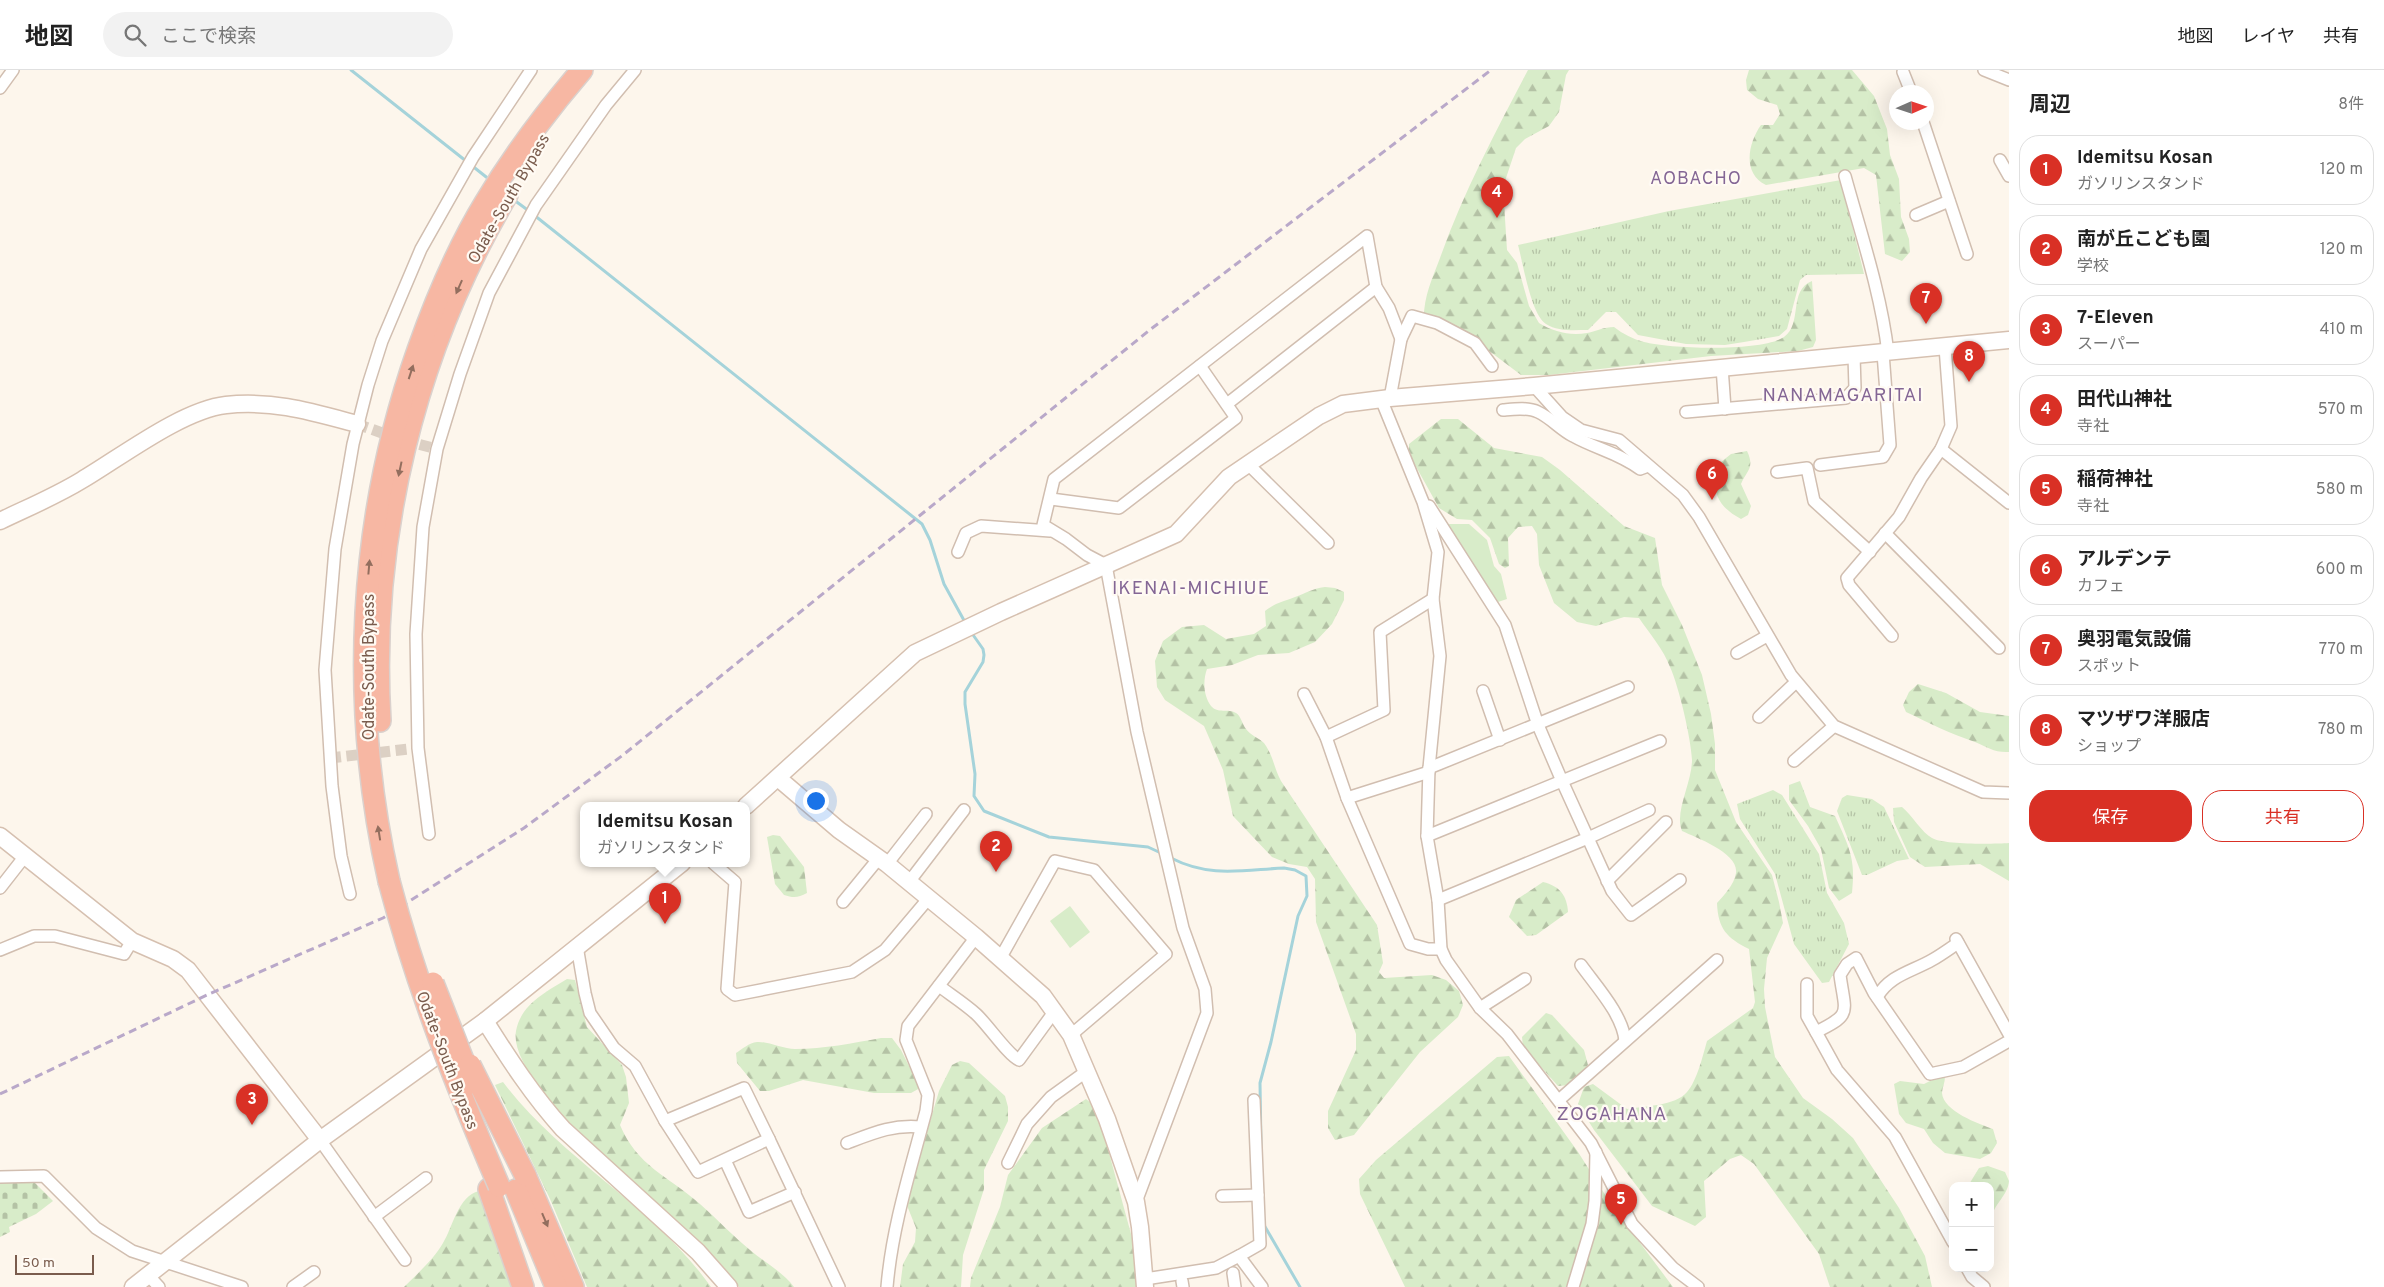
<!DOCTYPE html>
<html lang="ja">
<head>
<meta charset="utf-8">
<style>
  body { margin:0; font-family:Overpass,"Noto Sans JP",sans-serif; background:#f2f2f2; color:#222 }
  .controls { position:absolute; right:15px; bottom:15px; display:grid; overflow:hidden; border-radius:10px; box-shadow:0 5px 20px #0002 }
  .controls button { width:45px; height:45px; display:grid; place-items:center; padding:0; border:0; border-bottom:1px solid #e0e0e0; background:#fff; color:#222; font:25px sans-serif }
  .compass { position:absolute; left:1889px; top:15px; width:45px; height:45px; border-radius:50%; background:#fff; box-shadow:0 5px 20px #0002; rotate:87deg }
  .scale { position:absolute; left:15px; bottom:12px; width:79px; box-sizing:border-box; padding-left:5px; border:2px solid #7a5c4d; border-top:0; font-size:14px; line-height:18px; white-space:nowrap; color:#7a5c4d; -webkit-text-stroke:4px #fffaf3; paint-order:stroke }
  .you { position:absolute; left:815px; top:730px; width:18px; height:18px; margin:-12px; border:4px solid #fff; border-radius:50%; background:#1a73e8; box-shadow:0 0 0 8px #1a73e833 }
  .badge { display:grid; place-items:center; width:32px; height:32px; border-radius:50%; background:#d93025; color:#fff; font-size:16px; font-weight:700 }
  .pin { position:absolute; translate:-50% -41px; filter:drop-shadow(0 1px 2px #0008) }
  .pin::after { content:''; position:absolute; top:26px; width:18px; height:15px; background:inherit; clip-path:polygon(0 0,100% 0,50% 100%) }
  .popup { position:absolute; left:580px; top:732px; width:170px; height:65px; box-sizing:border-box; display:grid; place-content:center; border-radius:10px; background:#fff; filter:drop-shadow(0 1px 4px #0005); font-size:16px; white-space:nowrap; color:#767676 }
  .popup b { font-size:19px; color:#222 }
  .popup::after { content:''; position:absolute; left:50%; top:100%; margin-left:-10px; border:10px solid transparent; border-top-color:#fff }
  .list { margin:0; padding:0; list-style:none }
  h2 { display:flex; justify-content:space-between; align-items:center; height:65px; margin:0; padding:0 20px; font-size:21px }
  h2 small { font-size:16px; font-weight:400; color:#767676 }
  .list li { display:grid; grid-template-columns:32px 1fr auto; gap:15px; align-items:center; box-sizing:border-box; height:70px; margin:0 10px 10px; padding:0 10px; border:1px solid #e0e0e0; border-radius:20px }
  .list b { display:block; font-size:19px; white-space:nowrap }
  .list p { margin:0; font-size:16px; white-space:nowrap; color:#767676 }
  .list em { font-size:16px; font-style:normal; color:#767676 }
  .actions { display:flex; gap:10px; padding:15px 20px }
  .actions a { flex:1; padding:11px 0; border:1px solid #d93025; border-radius:20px; text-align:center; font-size:18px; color:#d93025 }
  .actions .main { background:#d93025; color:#fff }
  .icon { flex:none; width:28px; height:28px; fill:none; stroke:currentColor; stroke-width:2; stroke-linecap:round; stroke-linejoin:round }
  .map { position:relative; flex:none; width:2009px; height:1217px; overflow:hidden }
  header { display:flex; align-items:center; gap:30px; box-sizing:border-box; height:70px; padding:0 25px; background:#fff; border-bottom:1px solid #e0e0e0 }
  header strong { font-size:24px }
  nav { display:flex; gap:28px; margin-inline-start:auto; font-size:18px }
  .search { width:350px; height:45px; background:#f2f2f2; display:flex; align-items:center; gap:12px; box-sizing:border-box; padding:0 18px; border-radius:28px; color:#767676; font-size:19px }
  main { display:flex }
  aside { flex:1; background:#fff }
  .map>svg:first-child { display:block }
  .grass { fill:url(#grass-tufts) }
  .forest { fill:url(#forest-firs) }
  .cemetery { fill:url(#cemetery-stones) }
  .park { fill:#d8ecc9 }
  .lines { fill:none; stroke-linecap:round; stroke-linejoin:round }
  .stream { stroke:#a5d3da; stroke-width:3 }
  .street-tunnel { stroke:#dcd0c4; stroke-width:11; stroke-dasharray:11 5.5; stroke-linecap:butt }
  .street-casing { stroke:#d1beb0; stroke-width:14 }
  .secondary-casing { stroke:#d6c0b0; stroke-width:19 }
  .highway-casing { stroke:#dad1cd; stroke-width:24 }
  .street { stroke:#fff; stroke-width:11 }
  .secondary { stroke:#fff; stroke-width:16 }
  .highway { stroke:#f7b7a3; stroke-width:21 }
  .rail { stroke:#b9a8c9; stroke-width:3; stroke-dasharray:8 5; stroke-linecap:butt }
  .highway-bridge-casing { stroke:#dad1cd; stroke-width:24; stroke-linecap:butt }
  .highway-bridge { stroke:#f7b7a3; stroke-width:21 }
  .oneway { fill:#936e5e }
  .labels { text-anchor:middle; stroke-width:4.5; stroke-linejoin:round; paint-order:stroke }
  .street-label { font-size:16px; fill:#7a5c4d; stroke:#fffaf3 }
  .neighbourhood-label { font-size:18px; letter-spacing:1px; fill:#846695; stroke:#fffaf3 }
  .quarter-label { font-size:19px; letter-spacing:1px; fill:#846695; stroke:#fffaf3 }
</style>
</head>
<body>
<header>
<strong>地図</strong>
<div class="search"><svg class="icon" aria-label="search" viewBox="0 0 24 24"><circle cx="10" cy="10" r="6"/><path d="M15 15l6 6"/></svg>ここで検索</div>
<nav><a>地図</a><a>レイヤ</a><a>共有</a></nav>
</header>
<main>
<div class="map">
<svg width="2009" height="1217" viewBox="0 0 2009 1217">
  <defs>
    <pattern id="grass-tufts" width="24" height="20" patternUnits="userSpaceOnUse" patternTransform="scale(1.25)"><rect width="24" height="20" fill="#d8ecc9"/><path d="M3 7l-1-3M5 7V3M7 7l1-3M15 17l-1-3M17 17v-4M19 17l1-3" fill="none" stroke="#b4c2a5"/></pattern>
    <pattern id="forest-firs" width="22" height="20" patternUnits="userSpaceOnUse" patternTransform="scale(1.25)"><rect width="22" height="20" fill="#d8ecc9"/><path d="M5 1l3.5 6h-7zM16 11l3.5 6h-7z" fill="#b4c2a5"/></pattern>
    <pattern id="cemetery-stones" width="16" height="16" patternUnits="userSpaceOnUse" patternTransform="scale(1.25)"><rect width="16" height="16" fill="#d8ecc9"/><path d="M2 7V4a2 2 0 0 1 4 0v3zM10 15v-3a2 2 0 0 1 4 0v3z" fill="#b4c2a5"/></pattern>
  </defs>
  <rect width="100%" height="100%" fill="#fdf6ec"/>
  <g class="grass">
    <path d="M1841,110l23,94 -58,1 -6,5 -13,49 -8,7 -35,6 -19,3 -39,-1 -48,-9 -22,-23h-10l-18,18c-13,0 -30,2 -42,-6 -15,-9 -23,-61 -28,-79l151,-34z"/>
    <path d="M1773,720l9,5 37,59 8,39 17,30 5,21 -20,38 -7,1 -28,-39 -19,-70 -35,-55 -3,-15z"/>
    <path d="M1847,725l25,4 12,8 25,52 -12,2 -30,14h-5l-25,-64 5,-13z"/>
  </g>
  <g class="forest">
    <path d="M1528,0h41l-3,5 -7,37 -10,14 -24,13 -9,9 -13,39 4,63 10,13 12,43 10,17c15,9 31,13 48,10 10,-2 17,-6 27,-6 9,7 19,12 30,15 27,7 118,10 140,-5 19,-13 4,-47 28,-56l4,59 -3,7 -15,4 -87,5 -162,19h-28l-45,-34 -52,-20c-1,-23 8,-42 16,-63 23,-65 56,-127 88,-188z"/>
    <path d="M1749,0h103l22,26 13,33 3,26 9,24 2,38 8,22 1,13 -8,9 -17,-7 -9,-79 -12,-7 -98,17c-24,-11 -18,-42 -5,-60h12l7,-11 -3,-9 -19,-6 -11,-9 -1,-10z"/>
    <path d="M1441,349h17l36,29 48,9 18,13 64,56 31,12 7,47 20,40 20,50 9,39 4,30v26l21,52 36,53 7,27 4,21 -16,35 -3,31 1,18 10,50 28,41 29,21 21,19 46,70 26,48 7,31h-102l-11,-33 -65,-90 -13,-9 -11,4 -26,22 2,36 -11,9 -43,-20 -58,-76 -16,-26 6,-17 9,-3 34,25c18,-3 48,-3 60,-17 10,-11 16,-37 20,-51l46,-33 2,-6 -6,-53c-22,-11 -31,-20 -32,-46 7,-8 17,-18 19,-30 3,-20 -39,-35 -54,-42 -8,-19 10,-48 10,-71 -1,-22 -13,-73 -22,-93 -6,-17 -21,-34 -31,-49l-15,-1 -28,9 -19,-4 -23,-19 -15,-38 -2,-31 -5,-8 -14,1 -10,11 1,28 -4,2 -6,-4 -9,-26 -18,-18 -15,-1 -18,-11 -30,-54v-10z"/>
    <path d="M1747,381c8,17 0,19 -6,33l10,22 -3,9 -7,4c-24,-13 -29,-27 -25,-53l15,-12z"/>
    <path d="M1325,517l10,1 9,4v8l-12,24 -17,18 -26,11 -31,2 -26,10 -25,4c-4,11 -4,26 4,37 7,8 17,2 25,7 5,3 6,11 10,16 4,6 13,9 18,14 9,12 10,25 17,38l96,144 6,38 -4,9 5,6 48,-3 14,5 13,11 4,14 -5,12 -38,35 -66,83 -19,5 -7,-12v-17l28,-61v-16l-40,-112 -1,-43 -8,-12 -18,-3 -17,-7 -39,-41 -10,-46 -19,-44 -39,-26 -8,-13 -2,-26 8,-20 19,-14 22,-2 22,14 28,-5 12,-8 -1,-15c14,-10 15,-8 30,-14 12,-4 16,-8 30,-10z"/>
    <path d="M1918,614l28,9 34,19 29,4v36c-14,1 -22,-5 -34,-10 -24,-8 -46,-19 -69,-30l-3,-7 6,-13z"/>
    <path d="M1800,711l10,26 25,9c14,31 21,42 17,77l-13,8 -10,-13 -8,-39 -13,-23 -19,-26v-15z"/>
    <path d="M1902,737c10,8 20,26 30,31 11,7 62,6 77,5v38l-29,-17 -55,3 -15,-10 -16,-35 -1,-14z"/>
    <path d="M773,765l7,1 24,31 3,26c-9,5 -14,5 -23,2l-9,-11 -8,-47z"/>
    <path d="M1543,812c17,4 24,14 25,30l-32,23 -9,1 -18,-19 7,-17z"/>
    <path d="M567,909l8,1 12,47 35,38 4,12 3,26 -9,22c17,41 48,51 80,79 17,15 33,32 50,46 14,12 33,22 44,37h-55c-7,-9 -14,-19 -22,-27 -40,-40 -211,-173 -201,-229 5,-27 30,-39 51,-52z"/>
    <path d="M1546,943l6,2 32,35 4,15 -18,20 -12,1 -35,-39 -1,-10z"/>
    <path d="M881,968h11l9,12 19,38 -9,5h-37l-71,-13 -34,11h-9l-23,-28 -1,-10c6,-4 13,-10 21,-11 10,-1 26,7 38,7 29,0 58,-6 86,-11z"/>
    <path d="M1509,986l69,96 33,52 62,83h-268l-45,-93 -1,-15 17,-19 121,-103z"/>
    <path d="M960,991l9,2 36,33 3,11v14l-24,49v19l-21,66 -2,32h-61l3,-23 12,-22 1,-14 -10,-25 33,-112 13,-26z"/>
    <path d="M1940,1006l5,1c0,6 -3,11 -3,16 1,18 37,31 51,36l4,14 -6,10 -11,6 -35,-6 -12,-10 -9,-14 -18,-6 -7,-9 -5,-30 6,-3 24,3z"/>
    <path d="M503,1012c59,78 152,125 208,205h-124l-37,-88 -55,-114z"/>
    <path d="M1086,1029l5,4 8,13 35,129 2,42h-166l1,-9 29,-71 8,-32 34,-47z"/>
    <path d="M1988,1096l17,6 4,9c-1,14 -14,22 -17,35l-2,-30h-22l11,-18z"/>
    <path d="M479,1121l35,96h-110c13,-13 30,-28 39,-44 10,-16 15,-47 36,-52z"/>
  </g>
  <path class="cemetery" d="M0,1109l32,1 21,21 -17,13 -27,13 1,5 -10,5z"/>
  <g class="park">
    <path d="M1446,454h23l18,16 7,26 7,8 6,25 -12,4z"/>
    <path d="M1070,836l20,26 -20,16 -20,-27z"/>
  </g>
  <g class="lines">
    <g class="stream">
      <path d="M351,0l139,110"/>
      <path d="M514,130l15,11"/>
      <path d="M534,145l388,309 8,16 14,44 22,40"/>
      <path d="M971,562l12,17 1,6 -1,7 -18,30v12l10,70 -1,22 10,15 65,26 99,10 15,7"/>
      <path d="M1171,788c39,20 71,12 113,10l11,2 11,6 1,20 -9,20 -27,126 -11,41 1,63"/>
      <path d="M1264,1155l36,62"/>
    </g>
    <g class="street-tunnel">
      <path d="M357,354l42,15 38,10"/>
      <path d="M330,688l88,-10"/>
    </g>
    <g class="street-casing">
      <g id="street">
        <path d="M1984,0l25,10"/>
        <path d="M1903,2l8,20"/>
        <path d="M0,18l13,-18"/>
        <path d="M1923,52l44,132"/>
        <path d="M2000,90l9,16"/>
        <path d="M1845,106c16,58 36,117 43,177"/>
        <path d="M1916,145l33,-14"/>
        <path d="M1722,297l3,42"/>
        <path d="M1534,316l28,31 19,13 38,10 64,55 16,22 92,158 43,51 149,66 26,1"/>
        <path d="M1390,328l11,-59 11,-23 25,7 38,20 17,23"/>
        <path d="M1381,329l42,103 15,50 -5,47 7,57 -11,112 -2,68 11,64 3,49 5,11 34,48 27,26 84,109 41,81 41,44 25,19"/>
        <path d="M1227,334l149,-117"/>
        <path d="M1503,340c11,-1 25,-3 35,2 13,6 23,18 35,24 23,13 46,17 67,33l8,-3"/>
        <path d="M1686,342l160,-14 9,-10 -1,-32"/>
        <path d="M1941,379l68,54"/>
        <path d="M1248,394l80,79"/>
        <path d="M1820,395l63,-8 7,-12 -7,-92"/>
        <path d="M1777,402l30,-4 7,33 56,51"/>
        <path d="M1051,429l68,9 117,-90 -36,-52"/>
        <path d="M1429,436l76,119 33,100 24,56 50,110 19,24 49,-35"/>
        <path d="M1885,463l114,115"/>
        <path d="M958,482l8,-19 15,-7 69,5"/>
        <path d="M1892,566l-43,-51 -2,-7 52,-61 22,-39 20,-29 10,-23 -6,-79"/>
        <path d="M1737,583l30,-17"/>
        <path d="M1483,621l17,49"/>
        <path d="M1304,624l22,43 21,61 63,146 18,5h13"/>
        <path d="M1759,647l37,-35"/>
        <path d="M1326,667l58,-27 -4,-78 53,-33"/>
        <path d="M1794,691l40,-35"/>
        <path d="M1429,698l199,-81"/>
        <path d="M1347,728l82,-26"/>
        <path d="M429,764l-11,-86 -2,-114 7,-107 14,-78 23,-75 29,-81 47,-88 70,-100 29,-35"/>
        <path d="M1427,766l233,-95"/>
        <path d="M713,793l22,19 -8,107 8,6 117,-23 33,-22 43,-51"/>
        <path d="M887,794l39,-50"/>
        <path d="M1607,811l59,-59"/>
        <path d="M909,812l55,-72"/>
        <path d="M0,818l25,-32"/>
        <path d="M350,824l-9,-38 -9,-70 -7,-116 10,-121 18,-105 15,-59 14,-44 39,-92 52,-92 58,-87"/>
        <path d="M1438,830l150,-62 61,-28"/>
        <path d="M843,832l36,-44"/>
        <path d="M1956,869l53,95"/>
        <path d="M577,876l8,47 5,20 24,35 21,18 30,55 33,51 71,-33 70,148"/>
        <path d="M0,880l34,-14h21l69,18 8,-13"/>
        <path d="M1001,887l54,-96 39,9 72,84 -95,81"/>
        <path d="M1581,895c15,21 42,50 44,76"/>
        <path d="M1807,914v32l9,16"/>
        <path d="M939,916c12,9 26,18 37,28 12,11 32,41 43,46l35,-48"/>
        <path d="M1877,927c13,-22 34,-25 55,-37 9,-5 17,-11 26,-17"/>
        <path d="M1480,938l45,-29"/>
        <path d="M1559,1030l158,-140"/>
        <path d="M665,1051l79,-33 25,51"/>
        <path d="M320,1070l85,120"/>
        <path d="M847,1073c26,-10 47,-19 74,-16"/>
        <path d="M725,1090l24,52 46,-20"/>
        <path d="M1008,1093l19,-39 24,-27 36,-26"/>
        <path d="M0,1107l44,-1 52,52 36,23 110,36"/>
        <path d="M1222,1126l36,-1"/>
        <path d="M1136,1132l71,-189 -2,-24 -22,-61 -46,-196 -31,-167 -19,-10 -21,-16 -23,-14 11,-46 313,-243 9,51 13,21 12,31"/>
        <path d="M374,1147l52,-39"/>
        <path d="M1953,1172l-58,-105 -58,-67 -21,-38c37,-18 29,-19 24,-57l7,-11 9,-6 18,35 56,81 33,-7 46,-26"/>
        <path d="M1239,1186l21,-12 -6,-144"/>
        <path d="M1967,1198l5,9 12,10"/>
        <path d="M1233,1203l2,14"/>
        <path d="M148,1205l11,12"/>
        <path d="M1145,1209l71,-11 23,-12 23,31"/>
        <path d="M1182,1211l1,6"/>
        <path d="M293,1217l21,-15"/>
        <path d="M887,1217c5,-60 24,-119 39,-176l2,-16 -22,-55 2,-14 68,-89"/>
        <path d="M1573,1217l19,-63 3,-23 1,-49"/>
      </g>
    </g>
    <g class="secondary-casing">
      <g id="secondary">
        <path d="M0,451c27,-13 56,-25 82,-41 39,-23 100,-70 144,-75 48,-5 86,7 131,19"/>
        <path d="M778,708l61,52 48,34 89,73 67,59 28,39 36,84 29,83 4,25 5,60"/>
        <path d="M746,736l169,-153 86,-41 175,-78 53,-57 90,-61 24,-12 47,-6 144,-12 475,-46"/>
        <path d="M0,766l132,105 41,18 15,11 132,170"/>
        <path d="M485,951c24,38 48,75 78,108l135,123 31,35"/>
        <path d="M133,1217l187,-147 165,-119 197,-158"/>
      </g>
    </g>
    <g class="highway-casing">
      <g id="highway">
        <path d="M380,651c-11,-182 34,-369 127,-526"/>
        <path d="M389,811c-40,-176 -31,-361 29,-531 18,-51 39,-101 67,-147 28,-47 61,-91 97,-133"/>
        <path d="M525,1105l48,112"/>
        <path d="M489,1119l34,98"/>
        <path d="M516,1120l40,97"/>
      </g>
    </g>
    <use href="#street" class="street"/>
    <use href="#secondary" class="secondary"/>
    <use href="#highway" class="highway"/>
    <path class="rail" d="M0,1024l207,-99 176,-77 141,-90 99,-73 528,-426 340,-259"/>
    <g class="highway-bridge-casing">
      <g id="highway-bridge">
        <path d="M389,811c28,107 67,204 110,305"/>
        <path d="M433,913l39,100"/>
        <path d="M470,995l55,110"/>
      </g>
    </g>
    <use href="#highway-bridge" class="highway-bridge"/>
  </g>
  <defs><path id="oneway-solid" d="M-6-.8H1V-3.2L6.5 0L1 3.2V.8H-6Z" transform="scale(1.25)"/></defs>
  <g class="oneway">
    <use href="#oneway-solid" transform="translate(459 217) rotate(114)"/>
    <use href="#oneway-solid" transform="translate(411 302) rotate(-72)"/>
    <use href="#oneway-solid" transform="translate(400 399) rotate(102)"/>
    <use href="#oneway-solid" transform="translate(369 497) rotate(-85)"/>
    <use href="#oneway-solid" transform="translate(379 763) rotate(-99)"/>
    <use href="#oneway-solid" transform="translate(545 1150) rotate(67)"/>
  </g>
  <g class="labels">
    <g class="street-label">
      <text transform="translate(508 128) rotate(-60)" y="6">Odate-South Bypass</text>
      <text transform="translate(368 597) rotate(-90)" y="6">Odate-South Bypass</text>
      <text transform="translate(448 990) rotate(69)" y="6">Odate-South Bypass</text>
    </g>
    <g class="neighbourhood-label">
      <text x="1696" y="114">AOBACHO</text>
    </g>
    <g class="quarter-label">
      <text x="1843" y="331">NANAMAGARITAI</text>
      <text x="1191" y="524">IKENAI-MICHIUE</text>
      <text x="1612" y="1050">ZOGAHANA</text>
    </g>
  </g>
</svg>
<div class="controls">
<button>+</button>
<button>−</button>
</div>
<svg class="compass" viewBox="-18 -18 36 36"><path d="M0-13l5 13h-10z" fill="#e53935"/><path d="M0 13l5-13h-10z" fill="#767676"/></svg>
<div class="scale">50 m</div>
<div class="you"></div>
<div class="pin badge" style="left:665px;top:854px">1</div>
<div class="popup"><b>Idemitsu Kosan</b>ガソリンスタンド</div>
<div class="pin badge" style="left:996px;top:802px">2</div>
<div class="pin badge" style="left:252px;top:1055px">3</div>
<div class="pin badge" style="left:1497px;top:148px">4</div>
<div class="pin badge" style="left:1621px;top:1155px">5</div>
<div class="pin badge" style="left:1712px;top:430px">6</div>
<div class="pin badge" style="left:1926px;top:254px">7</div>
<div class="pin badge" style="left:1969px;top:312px">8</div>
</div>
<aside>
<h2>周辺<small>8件</small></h2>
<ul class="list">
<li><span class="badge">1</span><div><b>Idemitsu Kosan</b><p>ガソリンスタンド</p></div><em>120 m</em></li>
<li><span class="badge">2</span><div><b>南が丘こども園</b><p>学校</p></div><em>120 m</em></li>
<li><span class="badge">3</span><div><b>7-Eleven</b><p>スーパー</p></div><em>410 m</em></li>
<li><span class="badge">4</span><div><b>田代山神社</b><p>寺社</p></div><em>570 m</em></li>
<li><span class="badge">5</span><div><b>稲荷神社</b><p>寺社</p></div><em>580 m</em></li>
<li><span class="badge">6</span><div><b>アルデンテ</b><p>カフェ</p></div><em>600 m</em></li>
<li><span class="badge">7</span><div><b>奥羽電気設備</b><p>スポット</p></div><em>770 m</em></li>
<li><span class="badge">8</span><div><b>マツザワ洋服店</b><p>ショップ</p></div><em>780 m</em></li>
</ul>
<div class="actions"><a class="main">保存</a><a>共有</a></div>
</aside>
</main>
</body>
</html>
